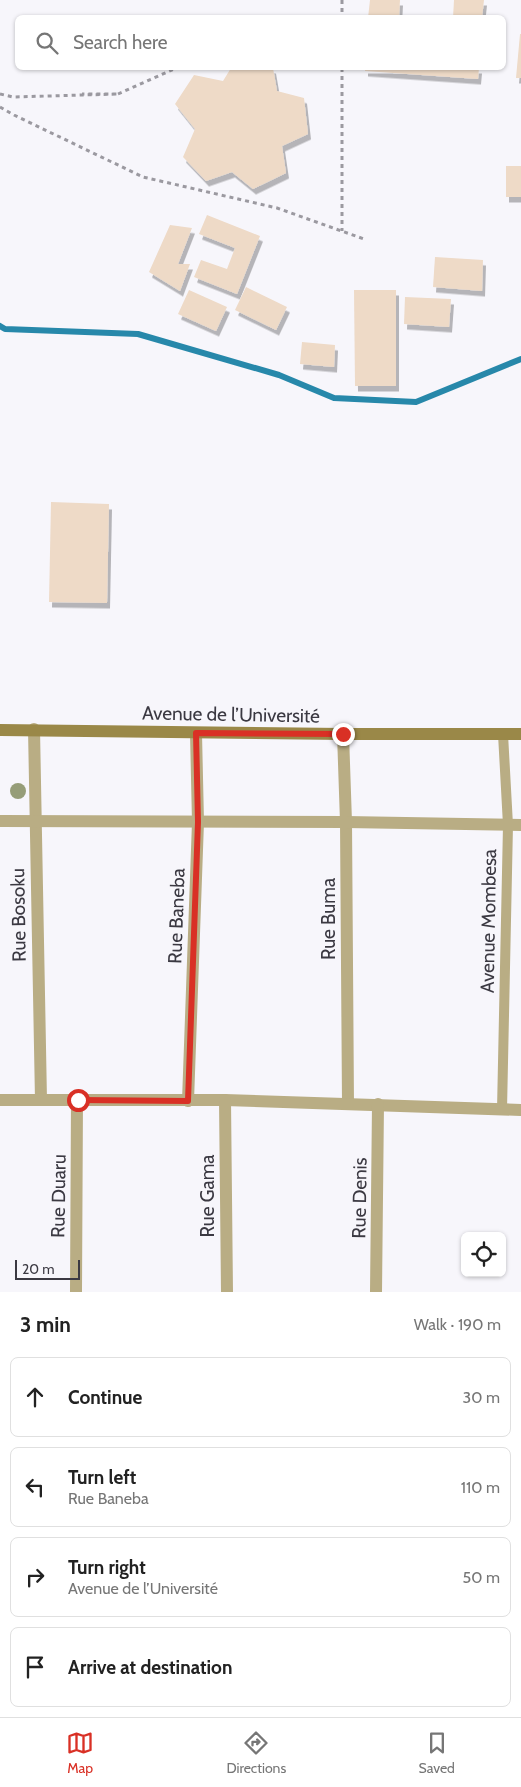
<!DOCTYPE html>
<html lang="en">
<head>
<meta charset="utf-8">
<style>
  body { margin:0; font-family:Cabin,sans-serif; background:#f6f6f6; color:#222 }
  .controls { position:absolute; right:15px; bottom:15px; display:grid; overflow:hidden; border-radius:8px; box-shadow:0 1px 4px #0004 }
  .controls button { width:45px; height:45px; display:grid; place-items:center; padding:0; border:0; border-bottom:1px solid #e0e0e0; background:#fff; color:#222; font:25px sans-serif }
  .scale { position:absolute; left:15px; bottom:12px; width:65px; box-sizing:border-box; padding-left:5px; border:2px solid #3b3942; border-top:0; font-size:14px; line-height:18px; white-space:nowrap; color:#3b3942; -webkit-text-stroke:4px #f7f6fb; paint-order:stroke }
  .stop { position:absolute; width:15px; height:15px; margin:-11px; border:4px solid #d93025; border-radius:50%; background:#fff }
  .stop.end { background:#d93025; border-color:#fff; box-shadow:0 1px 5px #0008 }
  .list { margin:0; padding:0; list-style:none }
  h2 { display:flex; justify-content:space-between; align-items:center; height:65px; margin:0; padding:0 20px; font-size:21px }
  h2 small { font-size:16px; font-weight:400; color:#767676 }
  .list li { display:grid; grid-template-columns:32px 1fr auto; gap:15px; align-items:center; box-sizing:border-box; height:80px; margin:0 10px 10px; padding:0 10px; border:1px solid #e0e0e0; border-radius:8px }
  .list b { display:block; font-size:19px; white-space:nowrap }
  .list p { margin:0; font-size:16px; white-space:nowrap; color:#767676 }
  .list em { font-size:16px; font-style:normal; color:#767676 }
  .icon { flex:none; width:28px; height:28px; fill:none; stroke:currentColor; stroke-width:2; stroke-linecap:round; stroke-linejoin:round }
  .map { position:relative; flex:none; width:521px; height:1292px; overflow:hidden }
  .search { position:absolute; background:#fff; box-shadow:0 1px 4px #0004; left:15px; right:15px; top:15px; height:55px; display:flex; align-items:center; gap:12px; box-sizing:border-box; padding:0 18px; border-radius:8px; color:#767676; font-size:19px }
  .sheet { height:425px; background:#fff }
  nav { display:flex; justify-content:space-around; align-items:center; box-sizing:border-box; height:70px; border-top:1px solid #e0e0e0; background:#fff; font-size:14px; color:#767676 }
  nav a { display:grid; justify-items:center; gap:2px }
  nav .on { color:#d93025 }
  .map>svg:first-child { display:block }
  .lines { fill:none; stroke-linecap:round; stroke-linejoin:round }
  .stream { stroke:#2788aa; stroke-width:6 }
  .building { fill:#eedac7; filter:url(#shadow) }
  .path { stroke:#9b99a0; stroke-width:3; stroke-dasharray:4 4; stroke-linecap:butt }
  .lane { stroke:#b9ad84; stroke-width:10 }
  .street { stroke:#b9ad84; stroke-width:12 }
  .secondary { stroke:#9a8848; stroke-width:12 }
  .tree { fill:#969d78 }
  .route { stroke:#d93025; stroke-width:6 }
  .labels { text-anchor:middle; stroke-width:4.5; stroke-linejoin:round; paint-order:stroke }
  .street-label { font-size:19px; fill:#3b3942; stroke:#f7f6fb }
</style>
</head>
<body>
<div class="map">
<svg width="521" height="1292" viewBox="0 0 521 1292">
  <defs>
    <filter id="shadow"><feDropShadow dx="3" dy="5.5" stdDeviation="0" flood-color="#0004"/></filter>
  </defs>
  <rect width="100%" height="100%" fill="#f7f6fb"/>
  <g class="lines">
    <path class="stream" d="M0,326l5,3 133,5 141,41 55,23 82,4 105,-43"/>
  </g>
  <g class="building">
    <path d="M370,0h30l-1,18h-31z"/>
    <path d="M454,0h30l-2,18h-29z"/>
    <path d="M520,34h1v44h-5z"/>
    <path d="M231,68h42l4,23 27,7 4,36 -26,12 4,27 -33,16 -21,-17 -26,9 -23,-24 12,-28 -20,-25 19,-29 29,6z"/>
    <path d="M365,68h114l-1,11 -113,-8z"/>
    <rect x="506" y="166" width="15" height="31"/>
    <path d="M207,215l53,21 -23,58 -43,-17 7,-17 26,9 8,-21 -36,-14z"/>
    <path d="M170,225l22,3 -14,36h12l-10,27 -31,-19z"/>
    <path d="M435,257l48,3 -1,31 -49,-4z"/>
    <path d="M246,287l41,20 -11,23 -41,-20z"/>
    <path d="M189,290l38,17 -11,24 -38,-17z"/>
    <path d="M354,290h42v96h-41z"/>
    <path d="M405,297l46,2 -2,28 -45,-3z"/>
    <path d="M302,342l33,3 -1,22 -34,-3z"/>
    <path d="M51,502l58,2 -2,99 -58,-1z"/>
  </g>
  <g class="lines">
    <g class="path">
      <path d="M342,0v18"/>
      <path d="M342,68v163"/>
      <path d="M0,94l13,3 105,-3h-36"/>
      <path d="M118,94l56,-25 6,-1"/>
      <path d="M0,107l14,8 129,62 134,31 87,31"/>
    </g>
    <path class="lane" d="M502,1110l6,-285 -5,-91"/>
    <g class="street">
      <path d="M34,729l7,371"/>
      <path d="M343,734l3,88 2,282"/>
      <path d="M0,821l346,1 175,3"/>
      <path d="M0,1100h225l296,10"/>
      <path d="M225,1100l2,192"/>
      <path d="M188,1101l10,-279 -2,-89"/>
      <path d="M76,1292l1,-192"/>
      <path d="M376,1292l2,-188"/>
    </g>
    <path class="secondary" d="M0,730l343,4h178"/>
  </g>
  <circle class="tree" cx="18" cy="791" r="8"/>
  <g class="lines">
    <path class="route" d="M78,1100l110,1 10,-279 -2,-89 147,1"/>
  </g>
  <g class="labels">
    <g class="street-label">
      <text transform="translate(231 714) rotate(1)" y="7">Avenue de l’Université</text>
      <text transform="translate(18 915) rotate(-91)" y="7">Rue Bosoku</text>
      <text transform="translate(176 916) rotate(-88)" y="7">Rue Baneba</text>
      <text transform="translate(328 919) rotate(-90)" y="7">Rue Buma</text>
      <text transform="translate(488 921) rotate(-89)" y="7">Avenue Mombesa</text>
      <text transform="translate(58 1196) rotate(-89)" y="7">Rue Duaru</text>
      <text transform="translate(207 1196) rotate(-90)" y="7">Rue Gama</text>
      <text transform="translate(359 1198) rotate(-89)" y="7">Rue Denis</text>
    </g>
  </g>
</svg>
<div class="controls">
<button><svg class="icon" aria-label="locate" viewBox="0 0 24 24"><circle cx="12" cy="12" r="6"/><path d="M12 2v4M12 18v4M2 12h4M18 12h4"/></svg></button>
</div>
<div class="scale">20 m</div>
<div class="stop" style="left:78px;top:1100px"></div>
<div class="stop end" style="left:343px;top:734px"></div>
<div class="search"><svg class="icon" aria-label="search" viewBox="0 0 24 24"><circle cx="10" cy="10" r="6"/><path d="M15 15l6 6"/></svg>Search here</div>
</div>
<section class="sheet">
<h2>3 min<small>Walk · 190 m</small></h2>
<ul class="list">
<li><svg class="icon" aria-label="ahead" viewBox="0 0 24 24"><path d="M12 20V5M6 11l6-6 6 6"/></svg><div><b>Continue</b></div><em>30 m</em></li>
<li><svg class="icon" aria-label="left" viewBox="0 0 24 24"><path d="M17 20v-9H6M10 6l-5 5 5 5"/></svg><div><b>Turn left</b><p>Rue Baneba</p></div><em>110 m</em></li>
<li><svg class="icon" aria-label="right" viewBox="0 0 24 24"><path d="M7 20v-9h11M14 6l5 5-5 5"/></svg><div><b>Turn right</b><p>Avenue de l’Université</p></div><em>50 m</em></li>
<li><svg class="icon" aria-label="arrive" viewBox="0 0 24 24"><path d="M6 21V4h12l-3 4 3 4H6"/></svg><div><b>Arrive at destination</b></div></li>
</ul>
</section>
<nav>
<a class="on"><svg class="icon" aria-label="map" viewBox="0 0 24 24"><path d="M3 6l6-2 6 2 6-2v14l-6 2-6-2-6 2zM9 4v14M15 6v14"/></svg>Map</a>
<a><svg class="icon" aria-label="directions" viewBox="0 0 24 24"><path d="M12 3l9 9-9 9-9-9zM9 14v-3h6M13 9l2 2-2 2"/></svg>Directions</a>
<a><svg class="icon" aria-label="saved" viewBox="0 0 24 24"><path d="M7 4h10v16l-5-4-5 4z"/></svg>Saved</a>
</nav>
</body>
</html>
